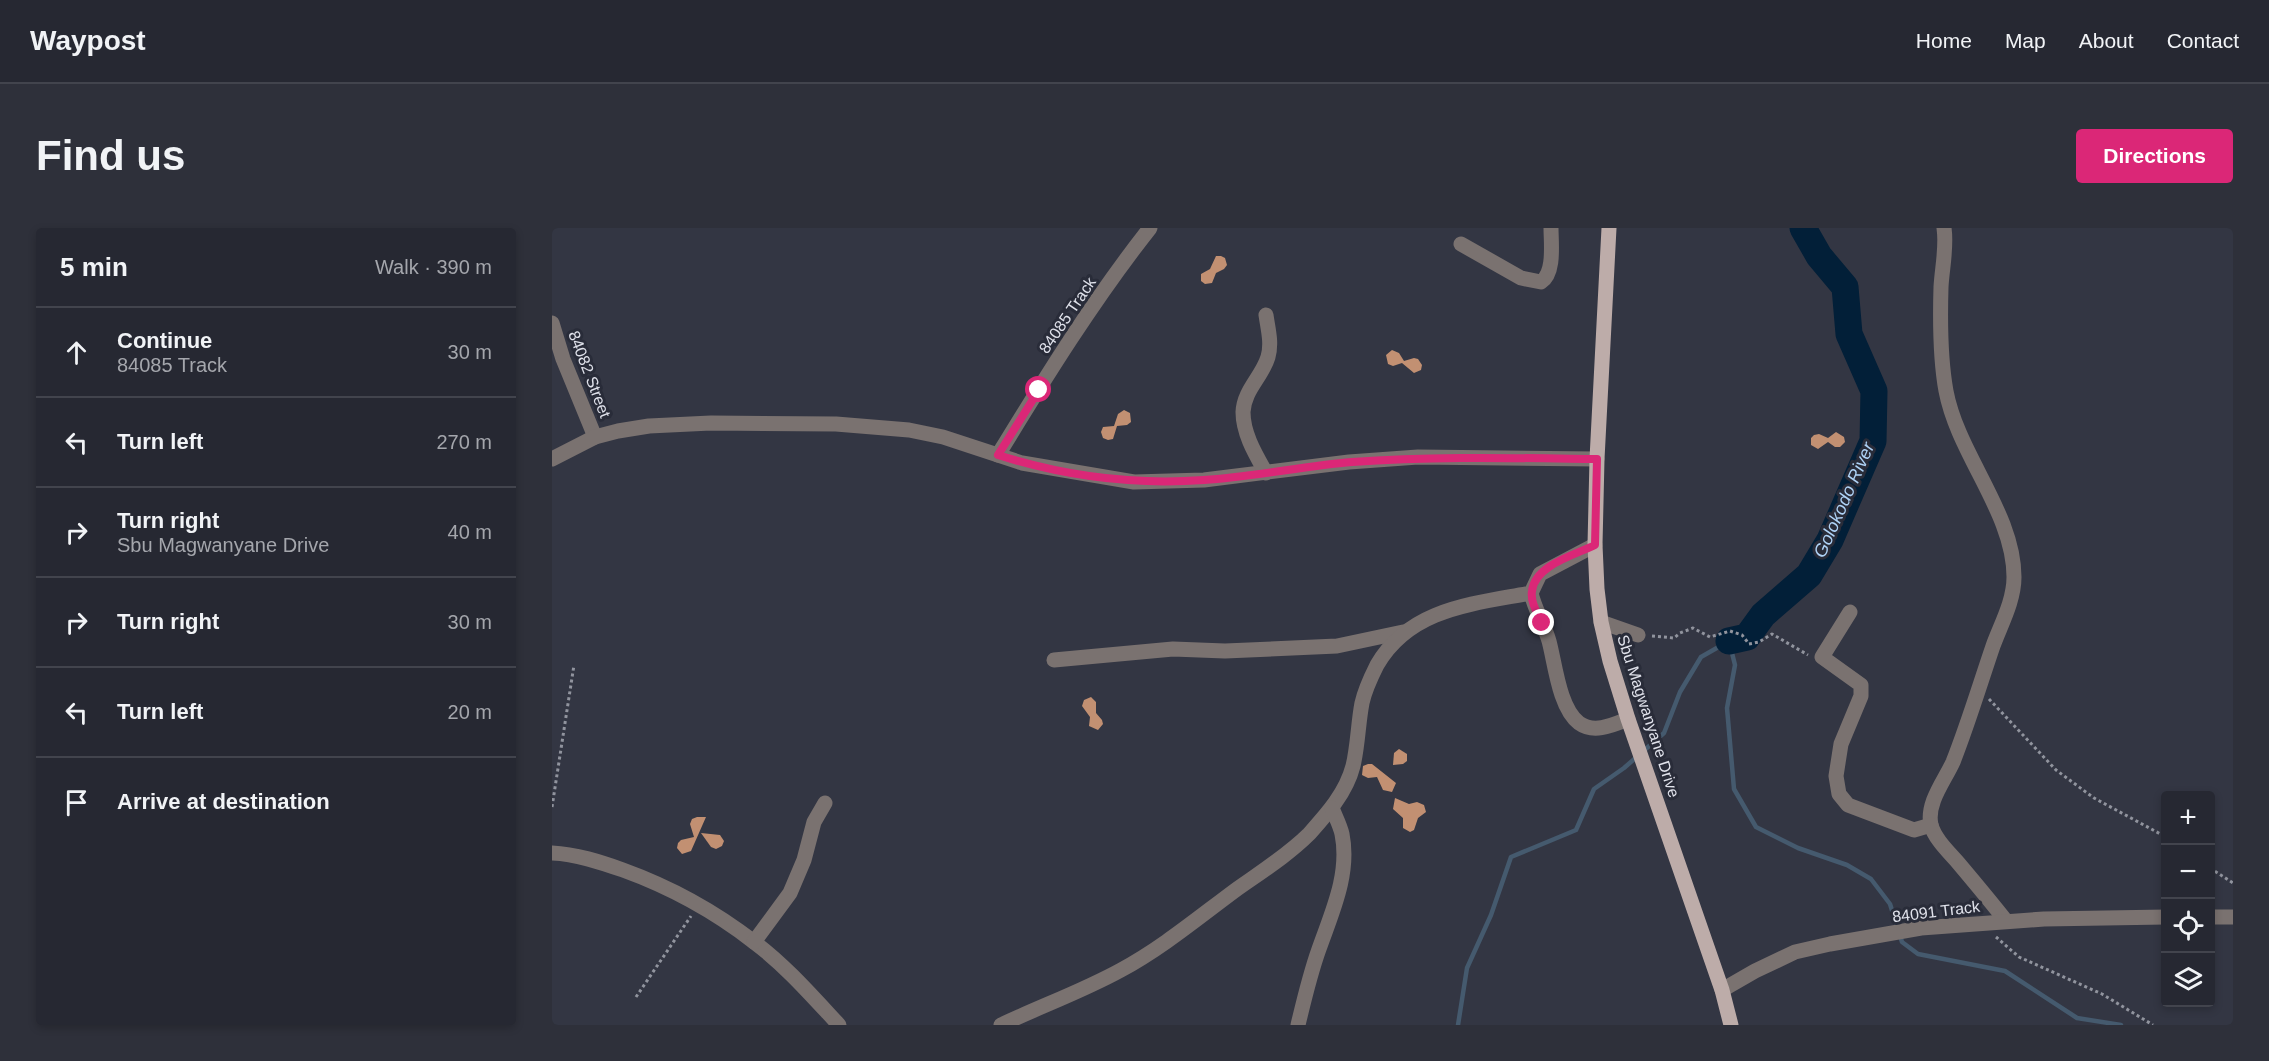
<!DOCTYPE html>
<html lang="en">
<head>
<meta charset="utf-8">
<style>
  body { margin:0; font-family:Helvetica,sans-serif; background:#2e303a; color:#f1f3f6 }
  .controls { position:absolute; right:18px; bottom:18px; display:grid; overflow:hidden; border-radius:6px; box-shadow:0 3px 9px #0003 }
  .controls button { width:54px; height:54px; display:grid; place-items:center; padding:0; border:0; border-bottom:2px solid #42444d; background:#262832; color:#f1f3f6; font:30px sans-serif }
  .stop { position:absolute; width:18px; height:18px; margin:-14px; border:4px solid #db2777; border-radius:50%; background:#fff }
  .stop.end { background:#db2777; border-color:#fff; box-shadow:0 2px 6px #0008 }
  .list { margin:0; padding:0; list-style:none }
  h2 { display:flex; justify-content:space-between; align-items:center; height:78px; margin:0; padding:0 24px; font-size:26px }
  h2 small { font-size:20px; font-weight:400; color:#a4a6ac }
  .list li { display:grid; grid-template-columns:39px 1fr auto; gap:18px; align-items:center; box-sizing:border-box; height:90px; padding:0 24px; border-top:2px solid #42444d }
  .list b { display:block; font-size:22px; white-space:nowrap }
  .list p { margin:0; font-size:20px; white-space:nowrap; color:#a4a6ac }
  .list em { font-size:20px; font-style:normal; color:#a4a6ac }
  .icon { flex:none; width:33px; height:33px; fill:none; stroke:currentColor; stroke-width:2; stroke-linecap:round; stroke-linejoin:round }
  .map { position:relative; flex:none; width:1681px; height:797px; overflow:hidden; border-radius:6px }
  header { display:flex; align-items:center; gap:36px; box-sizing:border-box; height:84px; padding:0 30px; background:#262832; border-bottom:2px solid #42444d }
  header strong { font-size:28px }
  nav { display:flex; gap:33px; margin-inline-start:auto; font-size:21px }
  .intro { display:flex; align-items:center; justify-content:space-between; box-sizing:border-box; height:144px; padding:0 36px }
  h1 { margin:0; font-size:42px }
  .button { padding:15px 27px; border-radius:6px; background:#db2777; color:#fff; font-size:21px; font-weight:700 }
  main { display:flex; gap:36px; padding:0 36px }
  aside { flex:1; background:#262832; border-radius:6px; box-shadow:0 3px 9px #0003 }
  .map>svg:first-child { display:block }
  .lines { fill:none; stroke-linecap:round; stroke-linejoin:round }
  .stream { stroke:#455a6e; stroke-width:4.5 }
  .river { stroke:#021f38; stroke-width:27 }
  .building { fill:#c29072 }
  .path { stroke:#91949e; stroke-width:3; stroke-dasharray:3 3; stroke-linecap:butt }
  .minor { stroke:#7a7270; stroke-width:15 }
  .major { stroke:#bdaca9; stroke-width:15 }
  .route { stroke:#db2777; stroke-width:8 }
  .labels { text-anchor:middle; stroke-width:6; stroke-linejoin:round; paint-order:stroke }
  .street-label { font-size:16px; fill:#e0e2eb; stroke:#292c39 }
  .water-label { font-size:18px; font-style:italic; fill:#afd3f7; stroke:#292c39 }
</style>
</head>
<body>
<header>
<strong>Waypost</strong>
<nav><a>Home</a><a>Map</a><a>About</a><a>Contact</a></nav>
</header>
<div class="intro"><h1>Find us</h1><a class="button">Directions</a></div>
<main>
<aside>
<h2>5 min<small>Walk · 390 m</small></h2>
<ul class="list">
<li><svg class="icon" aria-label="ahead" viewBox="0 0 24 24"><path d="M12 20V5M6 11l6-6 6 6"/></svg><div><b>Continue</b><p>84085 Track</p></div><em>30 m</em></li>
<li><svg class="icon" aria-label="left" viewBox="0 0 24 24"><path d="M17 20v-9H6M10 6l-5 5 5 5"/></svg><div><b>Turn left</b></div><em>270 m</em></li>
<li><svg class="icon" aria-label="right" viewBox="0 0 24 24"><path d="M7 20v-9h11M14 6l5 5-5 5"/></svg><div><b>Turn right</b><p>Sbu Magwanyane Drive</p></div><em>40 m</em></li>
<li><svg class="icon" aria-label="right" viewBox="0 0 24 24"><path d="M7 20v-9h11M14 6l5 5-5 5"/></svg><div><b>Turn right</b></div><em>30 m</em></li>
<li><svg class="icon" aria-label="left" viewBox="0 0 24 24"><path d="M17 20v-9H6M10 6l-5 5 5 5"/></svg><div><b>Turn left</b></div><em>20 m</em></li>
<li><svg class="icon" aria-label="arrive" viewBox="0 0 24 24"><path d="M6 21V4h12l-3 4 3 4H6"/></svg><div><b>Arrive at destination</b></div></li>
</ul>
</aside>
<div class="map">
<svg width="1681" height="797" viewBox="0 0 1681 797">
  <rect width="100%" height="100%" fill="#333643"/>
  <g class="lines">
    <path class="stream" d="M906,797l9,-57 24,-53 20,-58 65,-27 18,-41 30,-21 40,-35 16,-41 21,-35 28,-16 6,24 -8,43 7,81 22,38 42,21 49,17 24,14 19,25 12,38 16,12 87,17 72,47 44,7"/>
    <path class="river" d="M1177,413l18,-4 16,-22 46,-40 21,-35 43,-99 1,-50 -25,-57 -4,-47 -26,-31 -16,-28"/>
  </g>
  <g class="building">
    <path d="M664,28h5l4,2 2,7 -3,4 -8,4 -4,10 -7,1 -4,-3v-7l9,-5z"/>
    <path d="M840,122l7,3 5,8 10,-3 4,1 4,6 -1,5 -7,3 -12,-10 -9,3 -5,-2 -2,-9z"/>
    <path d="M572,182l6,3 1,9 -4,3 -10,1 -4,13 -5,1 -5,-2 -2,-6 2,-5 11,-1 4,-12z"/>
    <path d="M1284,204l8,5 1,5 -5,5h-5l-7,-5 -10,7 -7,-4v-7l3,-3 5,-1 9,4z"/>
    <path d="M539,469l5,5v11l6,7 1,4 -5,6 -9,-4 1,-9 -8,-11 2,-6z"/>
    <path d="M847,521l8,5v7l-4,3 -10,1 1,-12z"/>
    <path d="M816,536h4l24,19 -4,9 -9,-2 -6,-13 -9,1 -6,-3 1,-9z"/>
    <path d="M843,570l14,6 8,-2 7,3 2,7 -8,6 -4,12 -4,2 -7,-4v-10l-10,-9z"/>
    <path d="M145,589h9l-15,34 -9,3 -5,-6 1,-5 3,-3 13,-3 -4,-13 2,-5z"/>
    <path d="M149,605l19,2 4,6 -2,5 -6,3 -5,-2z"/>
  </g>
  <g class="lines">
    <g class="path">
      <path d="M1100,408l22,2 6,-5 13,-5 17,9 20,-6 12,4 7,9 10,-2 13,-8 36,21"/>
      <path d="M1437,471l67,71 38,28 72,39"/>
      <path d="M0,579l22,-142"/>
      <path d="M1658,640l23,15"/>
      <path d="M1444,709l23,20 83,37 51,31"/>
      <path d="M84,769l55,-81"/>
    </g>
    <g class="minor">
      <path d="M1392,0c3,19 -2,40 -3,59 -1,33 -1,71 5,104 12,64 68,122 68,186 0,24 -13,47 -21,69 -13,38 -25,78 -40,116 -8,18 -27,41 -22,63 4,15 20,29 29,40 16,19 31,37 46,56"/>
      <path d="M909,16l60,34 20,4c14,-9 10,-39 10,-54"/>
      <path d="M0,95l11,36 32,78"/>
      <path d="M446,227c47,-77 96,-156 152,-227"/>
      <path d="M0,231l43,-22 23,-6 31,-5 62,-3 125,1 73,6 34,7 79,26 112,19 70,-2 145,-18 69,-5 179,2"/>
      <path d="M714,245c-10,-18 -23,-39 -23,-61 1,-22 19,-35 25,-55 4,-14 0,-28 -2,-42"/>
      <path d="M979,365c4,17 13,31 18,48 6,22 10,67 30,82 15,11 34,2 49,-4"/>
      <path d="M1298,384l-28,45 39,28v11l-20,48 -5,32 3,18 9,11 66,25 17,-5"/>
      <path d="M1049,394l37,13"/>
      <path d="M502,432l119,-11 52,2 112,-5 66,-14"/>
      <path d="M0,625c24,1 48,9 71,17 47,17 91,41 131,72 31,23 58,54 85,83"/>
      <path d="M1658,689h23"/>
      <path d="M202,714l36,-49 14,-33 10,-38 11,-19"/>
      <path d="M1170,762l33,-19 40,-19 35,-8 91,-16 123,-9 122,-2"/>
      <path d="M449,797c40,-19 82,-34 120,-55 41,-22 78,-53 116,-81 24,-17 51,-34 72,-55 18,-20 37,-41 44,-68 5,-21 5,-42 9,-63 3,-14 9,-26 15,-38 33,-57 96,-61 154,-72l9,-19 55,-29"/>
      <path d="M746,797c6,-25 12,-51 21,-76 13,-37 31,-75 23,-115 -2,-9 -7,-18 -10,-26"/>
    </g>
    <path class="major" d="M1057,0l-12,231 -2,86 2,44 4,33 9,39 18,58 94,271 9,35"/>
  </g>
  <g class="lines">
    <path class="route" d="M487,162l-41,65c66,21 137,30 206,25 50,-3 99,-14 148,-18 82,-6 163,-4 245,-3l-2,86c-20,10 -60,20 -63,46 -2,11 6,23 10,32"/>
  </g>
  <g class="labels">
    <g class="street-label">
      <text transform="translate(515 87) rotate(-56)" y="6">84085 Track</text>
      <text transform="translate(38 146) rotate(69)" y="6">84082 Street</text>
      <text transform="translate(1097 488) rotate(72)" y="6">Sbu Magwanyane Drive</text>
      <text transform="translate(1384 683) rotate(-7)" y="6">84091 Track</text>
    </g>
    <g class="water-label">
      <text transform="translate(1292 272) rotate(-66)" y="6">Golokodo River</text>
    </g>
  </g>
</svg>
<div class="controls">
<button>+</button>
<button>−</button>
<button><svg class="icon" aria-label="locate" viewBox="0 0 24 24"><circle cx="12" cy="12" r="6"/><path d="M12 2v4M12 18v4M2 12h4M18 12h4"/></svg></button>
<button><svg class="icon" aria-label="layers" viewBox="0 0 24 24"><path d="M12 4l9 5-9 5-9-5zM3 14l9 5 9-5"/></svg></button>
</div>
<div class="stop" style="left:487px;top:162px"></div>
<div class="stop end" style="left:990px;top:395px"></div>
</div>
</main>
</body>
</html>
